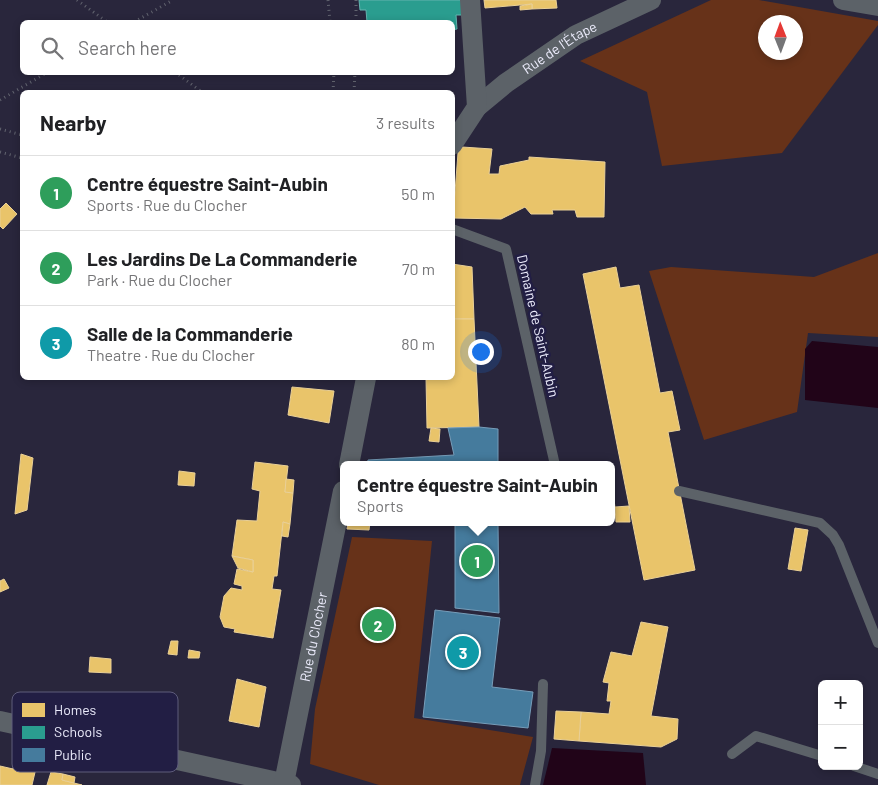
<!DOCTYPE html>
<html lang="en">
<head>
<meta charset="utf-8">
<style>
  body { margin:0; font-family:Barlow,sans-serif; background:#f6f6f6; color:#202124 }
  .controls { position:absolute; right:15px; bottom:15px; display:grid; overflow:hidden; border-radius:8px; box-shadow:0 2px 8px #0003 }
  .controls button { width:45px; height:45px; display:grid; place-items:center; padding:0; border:0; border-bottom:1px solid #e0e0e0; background:#fff; color:#202124; font:25px sans-serif }
  .compass { position:absolute; left:758px; top:15px; width:45px; height:45px; border-radius:50%; background:#fff; box-shadow:0 2px 8px #0003; rotate:359deg }
  .you { position:absolute; left:480px; top:351px; width:18px; height:18px; margin:-12px; border:4px solid #fff; border-radius:50%; background:#1a73e8; box-shadow:0 0 0 8px #1a73e833 }
  .badge { display:grid; place-items:center; width:32px; height:32px; border-radius:50%; background:#b45309; color:#fff; font-size:16px; font-weight:700 }
  .pin { position:absolute; translate:-50% -50%; border:2px solid #fff; box-shadow:0 1px 5px #0006 }
  .popup { position:absolute; left:340px; top:461px; width:275px; height:65px; box-sizing:border-box; display:grid; place-content:center; border-radius:8px; background:#fff; filter:drop-shadow(0 1px 4px #0005); font-size:16px; white-space:nowrap; color:#757577 }
  .popup b { font-size:19px; color:#202124 }
  .popup::after { content:''; position:absolute; left:50%; top:100%; margin-left:-10px; border:10px solid transparent; border-top-color:#fff }
  .list { margin:0; padding:0; list-style:none }
  h2 { display:flex; justify-content:space-between; align-items:center; height:65px; margin:0; padding:0 20px; font-size:21px }
  h2 small { font-size:16px; font-weight:400; color:#757577 }
  .list li { display:grid; grid-template-columns:32px 1fr auto; gap:15px; align-items:center; box-sizing:border-box; height:75px; padding:0 20px; border-top:1px solid #e0e0e0 }
  .list b { display:block; font-size:19px; white-space:nowrap }
  .list p { margin:0; font-size:16px; white-space:nowrap; color:#757577 }
  .list em { font-size:16px; font-style:normal; color:#757577 }
  .icon { flex:none; width:28px; height:28px; fill:none; stroke:currentColor; stroke-width:2; stroke-linecap:round; stroke-linejoin:round }
  .map { position:relative; flex:none; width:878px; height:785px; overflow:hidden }
  .search { position:absolute; background:#fff; box-shadow:0 2px 8px #0003; left:20px; top:20px; width:435px; height:55px; display:flex; align-items:center; gap:12px; box-sizing:border-box; padding:0 18px; border-radius:8px; color:#757577; font-size:19px }
  .panel { position:absolute; background:#fff; box-shadow:0 2px 8px #0003; left:20px; top:90px; width:435px; height:290px; border-radius:8px }
  .map>svg:first-child { display:block }
  .green { fill:#673219; fill-rule:evenodd }
  .water { fill:#210418 }
  .homes { fill:#e9c46a; stroke:#ead096 }
  .schools { fill:#2a9d8f; stroke:#64b4af }
  .public { fill:#457b9d; stroke:#779db9 }
  .lines { fill:none; stroke-linecap:round; stroke-linejoin:round }
  .path { stroke:#62646f; stroke-width:3; stroke-dasharray:1 4; stroke-linecap:butt }
  .lane { stroke:#5c6268; stroke-width:10 }
  .street { stroke:#5c6268; stroke-width:20 }
  .labels { text-anchor:middle; stroke-width:5; stroke-linejoin:round; paint-order:stroke }
  .street-label { font-size:14px; fill:#ebebfb; stroke:#221e44 }
  .key { fill:#221e44; stroke:#5e5c7b; stroke-width:1 }
  .key-label { font-size:14px; fill:#ebebfb }
</style>
</head>
<body>
<div class="map">
<svg width="878" height="785" viewBox="0 0 878 785">
  <rect width="100%" height="100%" fill="#29263c"/>
  <g class="green">
    <path d="M711,0h48l119,21v4l-96,128 -120,13 -15,-74 -67,-31zM766,22h30v30h-30z"/>
    <path d="M878,253v84l-70,-4 -11,79 -93,28 -55,-169 22,-4 143,10z"/>
    <path d="M352,537l80,4 -18,177 119,19 -13,48h-141l-69,-21 5,-55z"/>
  </g>
  <g class="water">
    <path d="M812,341l66,6v61l-73,-8v-51z"/>
    <path d="M552,748l91,5 3,32h-103z"/>
  </g>
  <g class="homes">
    <path d="M484,0h72l1,8 -25,1v-5l-47,4z"/>
    <path d="M532,4v5l-12,1v-4z"/>
    <path d="M462,147l30,2 -3,25h10l1,-8 29,-6v-3l76,5 -1,55h-27l-2,-7h-23l1,4h-22l-6,-7 -24,12 -48,-1 5,-65z"/>
    <path d="M6,203l11,11 -14,15 -3,-3v-17z"/>
    <path d="M452,264l20,3 2,52h-22z"/>
    <path d="M616,267l4,21 19,-3 21,108 12,-2 8,39 -12,2 27,138 -51,10 -61,-306z"/>
    <path d="M452,319h22l5,108 -52,1 -1,-50h26z"/>
    <path d="M292,387l42,4 -5,32 -41,-8z"/>
    <path d="M431,428l9,1 -1,13 -10,-1z"/>
    <path d="M21,454l12,4 -6,52 -12,4z"/>
    <path d="M255,462l33,4 -3,26 8,1 -3,31 -7,-2 -6,54h-3l-2,13 9,1 -8,48 -39,-6 1,-3 -11,-2 -4,-10 4,-21 7,-8 11,2v-4l-8,-2 3,-15 16,3v-12l-21,-4 5,-36 20,1 3,-30 -8,-2z"/>
    <path d="M179,471l16,2 -1,13 -16,-1z"/>
    <path d="M286,479l8,1 -1,13 -8,-1z"/>
    <path d="M611,481h1l3,27h-4z"/>
    <path d="M629,506l1,16h-14l-1,-15z"/>
    <path d="M283,522l7,2 -2,13 -6,-1z"/>
    <path d="M348,522h22l-1,8 -22,-1z"/>
    <path d="M795,528l13,2 -7,41 -13,-2z"/>
    <path d="M232,556l21,4v12l-15,-4z"/>
    <path d="M4,579l5,9 -9,4v-11z"/>
    <path d="M641,622l27,5 -17,89 27,3 -1,20 -16,8 -82,-6 2,-29 28,2 2,-13h-4l2,-18 -6,-1 8,-30 21,4z"/>
    <path d="M171,641h7l-1,14 -9,-1z"/>
    <path d="M189,650l11,2 -1,6h-11z"/>
    <path d="M90,657l21,2v14l-22,-1z"/>
    <path d="M237,679l29,8 -7,40 -30,-6z"/>
    <path d="M556,711l25,1 -2,29 -25,-2z"/>
    <path d="M14,764l22,4 -4,17h-32v-19l13,3z"/>
    <path d="M51,772l12,2 -1,6 20,5h-35z"/>
    <path d="M63,774l12,3 -1,6 -12,-3z"/>
  </g>
  <path class="schools" d="M359,0h103l1,15h-7l1,14 -5,1v-8h-85l-1,-12h-6z"/>
  <g class="public">
    <path d="M479,427l19,2v36h-131l1,-5 86,-5 -6,-27z"/>
    <path d="M455,522h43l1,91 -44,-5z"/>
    <path d="M435,610l65,8 -8,69 41,5 -5,36 -105,-11z"/>
  </g>
  <g class="lines">
    <g class="path">
      <path d="M77,0l30,22"/>
      <path d="M328,0l2,22"/>
      <path d="M356,0v22"/>
      <path d="M134,22l39,-22"/>
      <path d="M175,72l27,20"/>
      <path d="M333,92l1,-20"/>
      <path d="M354,92l1,-20"/>
      <path d="M0,100l48,-28"/>
      <path d="M0,129l22,6"/>
      <path d="M0,152l22,6"/>
    </g>
    <g class="lane">
      <path d="M452,229l54,20 49,216"/>
      <path d="M679,491l141,32 13,12 6,10 39,98"/>
      <path d="M732,754l24,-18 66,20"/>
      <path d="M854,766l24,8"/>
      <path d="M535,785l6,-34 2,-67"/>
    </g>
    <g class="street">
      <path d="M843,0l35,6"/>
      <path id="s1" d="M477,107l29,-24 70,-48 75,-35"/>
      <path d="M452,145l25,-38 -7,-107"/>
      <path d="M349,465l17,-87"/>
      <path d="M0,721l291,64"/>
      <path id="s2" d="M284,783l59,-292"/>
    </g>
  </g>
  <g class="labels">
    <g class="street-label">
      <text dy="5" stroke="none"><textPath href="#s1" startOffset="102">Rue de l'Étape</textPath></text>
      <text transform="translate(538 326) rotate(77)" y="5">Domaine de Saint-Aubin</text>
      <text dy="5" stroke="none"><textPath href="#s2" startOffset="149">Rue du Clocher</textPath></text>
    </g>
  </g>
  <rect x="12" y="692" width="166" height="80" rx="8" class="key"/>
  <rect x="22" y="703" width="23" height="14" fill="#e9c46a"/>
  <rect x="22" y="726" width="23" height="13" fill="#2a9d8f"/>
  <rect x="22" y="748" width="23" height="14" fill="#457b9d"/>
  <g class="key-label">
    <text x="54" y="715">Homes</text>
    <text x="54" y="737">Schools</text>
    <text x="54" y="760">Public</text>
  </g>
</svg>
<div class="controls">
<button>+</button>
<button>−</button>
</div>
<svg class="compass" viewBox="-18 -18 36 36"><path d="M0-13l5 13h-10z" fill="#e53935"/><path d="M0 13l5-13h-10z" fill="#757577"/></svg>
<div class="you"></div>
<div class="pin badge" style="left:477px;top:561px;background:#2e9e5b">1</div>
<div class="popup"><b>Centre équestre Saint-Aubin</b>Sports</div>
<div class="pin badge" style="left:378px;top:625px;background:#2e9e5b">2</div>
<div class="pin badge" style="left:463px;top:652px;background:#0f9aa8">3</div>
<div class="search"><svg class="icon" aria-label="search" viewBox="0 0 24 24"><circle cx="10" cy="10" r="6"/><path d="M15 15l6 6"/></svg>Search here</div>
<section class="panel">
<h2>Nearby<small>3 results</small></h2>
<ul class="list">
<li><span class="badge" style="background:#2e9e5b">1</span><div><b>Centre équestre Saint-Aubin</b><p>Sports · Rue du Clocher</p></div><em>50 m</em></li>
<li><span class="badge" style="background:#2e9e5b">2</span><div><b>Les Jardins De La Commanderie</b><p>Park · Rue du Clocher</p></div><em>70 m</em></li>
<li><span class="badge" style="background:#0f9aa8">3</span><div><b>Salle de la Commanderie</b><p>Theatre · Rue du Clocher</p></div><em>80 m</em></li>
</ul>
</section>
</div>
</body>
</html>
